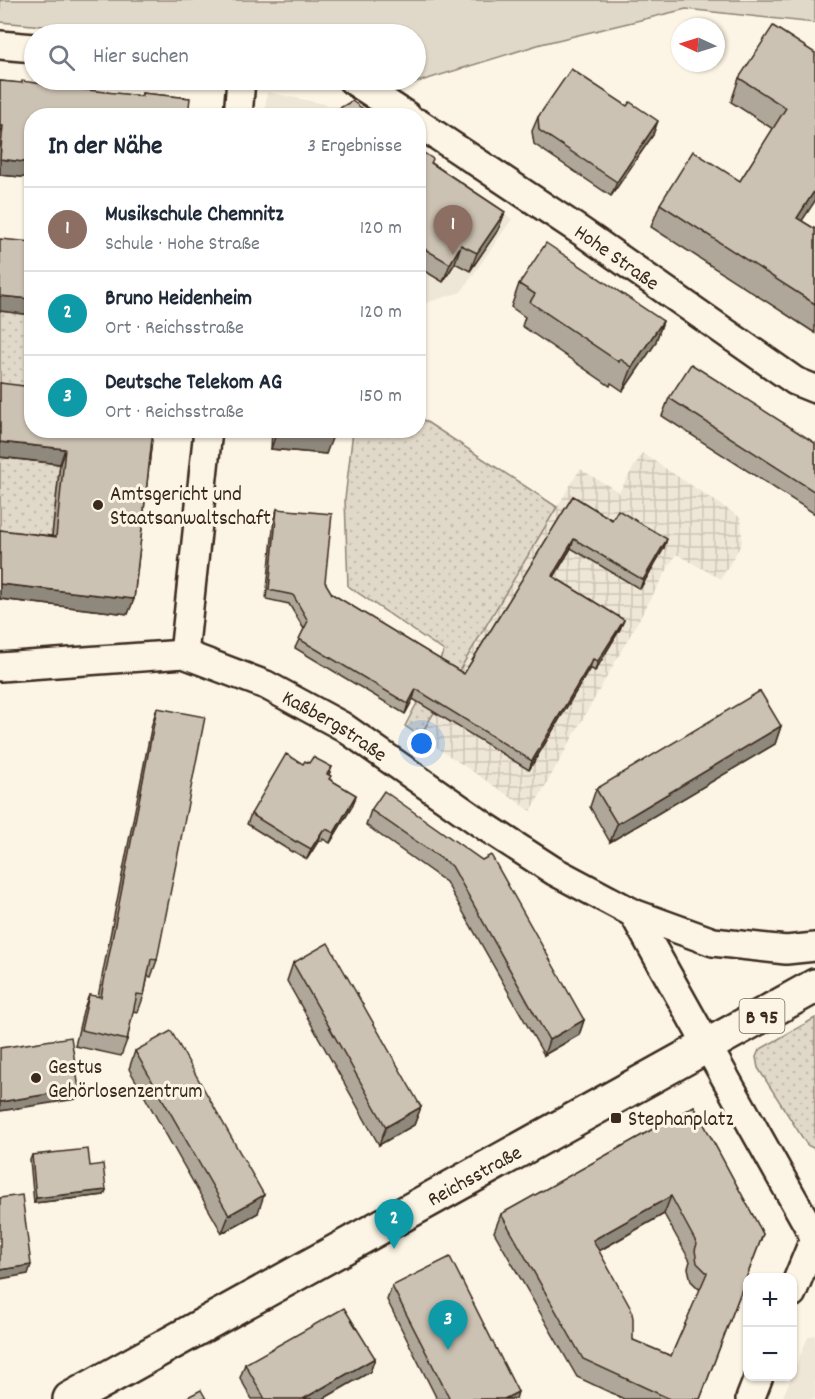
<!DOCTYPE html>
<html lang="de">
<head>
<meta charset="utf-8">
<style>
  body { margin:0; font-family:Dekko,sans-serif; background:#f6f6f7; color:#1f2937 }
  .controls { position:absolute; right:18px; bottom:18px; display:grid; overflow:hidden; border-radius:12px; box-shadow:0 2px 4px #0004 }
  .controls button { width:54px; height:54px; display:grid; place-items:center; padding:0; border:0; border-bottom:2px solid #e0e1e3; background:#fff; color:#1f2937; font:30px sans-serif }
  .compass { position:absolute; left:671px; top:18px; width:54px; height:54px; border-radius:50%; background:#fff; box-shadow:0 2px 4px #0004; rotate:274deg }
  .you { position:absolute; left:422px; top:744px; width:21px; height:21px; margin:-15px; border:4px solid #fff; border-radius:50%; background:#1a73e8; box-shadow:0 0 0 9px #1a73e833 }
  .badge { display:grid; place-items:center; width:39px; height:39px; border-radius:50%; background:#1a73e8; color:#fff; font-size:20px; font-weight:700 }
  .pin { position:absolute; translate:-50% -50px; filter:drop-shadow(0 2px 3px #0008) }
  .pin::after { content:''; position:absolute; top:32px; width:21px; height:18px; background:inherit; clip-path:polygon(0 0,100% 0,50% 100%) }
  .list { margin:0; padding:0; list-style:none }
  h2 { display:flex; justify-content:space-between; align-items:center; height:78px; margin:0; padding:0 24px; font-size:26px }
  h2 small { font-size:20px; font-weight:400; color:#747a83 }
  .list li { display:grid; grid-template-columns:39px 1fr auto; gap:18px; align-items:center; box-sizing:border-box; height:84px; padding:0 24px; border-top:2px solid #e0e1e3 }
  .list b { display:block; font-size:22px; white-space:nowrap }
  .list p { margin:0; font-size:20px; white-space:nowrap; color:#747a83 }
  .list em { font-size:20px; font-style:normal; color:#747a83 }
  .icon { flex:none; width:33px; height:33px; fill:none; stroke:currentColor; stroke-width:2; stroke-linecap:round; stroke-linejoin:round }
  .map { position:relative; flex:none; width:815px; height:1399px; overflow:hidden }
  .search { position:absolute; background:#fff; box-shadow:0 2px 4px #0004; left:24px; top:24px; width:402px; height:66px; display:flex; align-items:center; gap:15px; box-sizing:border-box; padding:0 21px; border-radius:33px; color:#747a83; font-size:22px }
  .panel { position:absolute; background:#fff; box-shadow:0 2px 4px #0004; left:24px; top:108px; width:402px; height:330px; border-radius:24px }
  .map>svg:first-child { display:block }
  .built { fill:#eee6d6 }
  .industrial { fill:url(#industrial-grid) }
  .grass { fill:url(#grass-dots); stroke:#8e8173; stroke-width:1.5 }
  .green { fill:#e0d8c8; stroke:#8e8173; stroke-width:1.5 }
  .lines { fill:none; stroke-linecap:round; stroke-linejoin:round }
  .minor-casing { stroke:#3b2a1e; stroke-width:32 }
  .primary-casing { stroke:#3b2a1e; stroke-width:38 }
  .minor { stroke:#fcf5e5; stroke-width:27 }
  .primary { stroke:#fcf5e5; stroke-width:33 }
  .wall { fill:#afa79a; stroke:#3b2a1e; stroke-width:1.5; fill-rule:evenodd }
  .shaded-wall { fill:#8f887d; stroke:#3b2a1e; stroke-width:1.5 }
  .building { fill:#ccc2b3; stroke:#3b2a1e; stroke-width:1.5; fill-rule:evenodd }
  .poi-dot { fill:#3b2a1e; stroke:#fcf5e5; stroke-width:2 }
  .labels { text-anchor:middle; stroke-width:6; stroke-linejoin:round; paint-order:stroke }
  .shield { fill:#fcf5e5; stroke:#75675a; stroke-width:1.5 }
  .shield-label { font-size:20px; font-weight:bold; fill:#3b2a1e }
  .street-label { font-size:21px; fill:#3b2a1e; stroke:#fcf5e5 }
  .poi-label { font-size:21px; fill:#3b2a1e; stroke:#fcf5e5; text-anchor:start }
</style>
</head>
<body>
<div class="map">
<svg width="815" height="1399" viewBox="0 0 815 1399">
  <defs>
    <pattern id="industrial-grid" width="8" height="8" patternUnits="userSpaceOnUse" patternTransform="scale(1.5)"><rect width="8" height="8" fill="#eee6d6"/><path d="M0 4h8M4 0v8" fill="none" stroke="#cdc5b7"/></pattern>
    <pattern id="grass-dots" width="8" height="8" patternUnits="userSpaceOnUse" patternTransform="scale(1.5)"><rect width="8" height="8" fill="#e0d8c8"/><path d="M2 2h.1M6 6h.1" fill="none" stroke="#c1baab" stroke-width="1.8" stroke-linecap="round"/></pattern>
  </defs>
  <rect width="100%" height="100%" fill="#fcf5e5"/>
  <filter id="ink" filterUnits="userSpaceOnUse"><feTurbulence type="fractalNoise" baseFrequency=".0167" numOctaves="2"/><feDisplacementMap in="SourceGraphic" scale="12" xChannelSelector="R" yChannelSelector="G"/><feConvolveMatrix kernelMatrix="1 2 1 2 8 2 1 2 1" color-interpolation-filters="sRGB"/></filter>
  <g filter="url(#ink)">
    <g class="built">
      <path d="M267,92l86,18 8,6h-97z"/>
      <path d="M418,155l94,64 -51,73 -42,13z"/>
      <path d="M815,1335v64h-33l26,-62z"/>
    </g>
    <path class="industrial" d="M642,453l99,65 1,25 -21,36 -45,-25 -145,257 -111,-75 160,-267 39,23z"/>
    <g class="grass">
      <path d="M0,311l31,4v87l-31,-3z"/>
      <path d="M419,417l138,90 -137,229 -15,-10 39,-75 -96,-65 -3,-87 8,-68 65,-1z"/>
      <path d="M0,457l60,7 -10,87 -50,-5z"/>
      <path d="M815,1018v131l-8,-4 -49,-77 -2,-11 3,-7z"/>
    </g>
    <path class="green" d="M0,0h815v23l-129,-14 -145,35 -136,42 -10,-6h21v-46h-284l-132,-12z"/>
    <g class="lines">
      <g class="minor-casing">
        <g id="minor">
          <path d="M0,45l34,3"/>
          <path d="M352,80l55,36"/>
          <path d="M238,116l3,-36"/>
          <path id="s1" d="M418,123l164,109 213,149 20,8"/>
          <path d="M184,654l24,-224"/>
          <path id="s2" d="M0,667l184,-13 82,31 76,41 144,101 68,44 79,42 80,29 73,8 29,-3"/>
          <path d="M633,913l182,325"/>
          <path d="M792,1293l23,-56"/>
          <path d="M750,1399l9,-23"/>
        </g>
      </g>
      <g class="primary-casing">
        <g id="primary">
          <path id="s3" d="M70,1399l745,-413"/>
        </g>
      </g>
      <use href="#minor" class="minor"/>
      <use href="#primary" class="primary"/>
    </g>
    <g class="wall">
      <path d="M815,53l-13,168 13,8v104l-164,-106 9,-23 80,-23 33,-52 -42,-27 8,-24z"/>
      <path d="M0,81l141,15 1,-3 48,5 -158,18v62l-32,-3z"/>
      <path d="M538,117l115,18 -42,61 -77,-52 -2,-13z"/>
      <path d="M418,149l14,14 73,49 -7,18 -28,41 -15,-8 -12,19 -25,-15z"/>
      <path d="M519,284l144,37 -8,23 -32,47 -12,-8 -1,3 -88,-60 3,-9 -14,-10z"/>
      <path d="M0,383l153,47 -19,169 -6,15 -128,-15v-69l52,6 8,-72 -60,-7z"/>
      <path d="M669,398l146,45v71l-153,-98z"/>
      <path d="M272,430h61l-7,24 -55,-5z"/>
      <path d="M573,496l39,24 52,28 -24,41 -69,-41 -17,29 70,43 -4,9 -25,42 -5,-3 -61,102 -116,-71 -8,15 -110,-66 9,-19 -15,-25 -23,-5 8,-81 3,-9 55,85 132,80z"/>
      <path d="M157,708v252l-6,17 -3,-1 -4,19 -6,17 -5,-1 -6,29 -6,16 -46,-10 8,-35 6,-16 9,2 54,-273z"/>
      <path d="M781,726l-6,18 -165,98 -20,-35 6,-18z"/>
      <path d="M303,764l29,3 -3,8v4l27,16 -3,10 -23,38 -7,-4 -1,2 -3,-1 -12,19 -14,-8 -1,1 -45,-28 4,-10z"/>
      <path d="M371,810l111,50 102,160 -5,15 -35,20 -98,-173 -80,-57z"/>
      <path d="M293,963l128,144 -7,18 -35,20 -92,-164z"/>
      <path d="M135,1051l123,162 -36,20 -93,-164z"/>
      <path d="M694,1106l69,128 -63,165h-76l-47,-22 -83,-145 7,-18zM664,1214l26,47 -2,7 3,13 9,9 -29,66 -38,-16 -34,-89z"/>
      <path d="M32,1155l74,35 -2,5 -70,8 -4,-43z"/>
      <path d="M392,1286l124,113h-79l-50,-99z"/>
      <path d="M375,1358l-5,14 -47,27h-71l-12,-21 5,-14z"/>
    </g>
    <g class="shaded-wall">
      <path d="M658,121l-5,14 -42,61 6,-14z"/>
      <path d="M0,126h3l-3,9z"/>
      <path d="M0,159l32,4v15l-32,-3z"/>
      <path d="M815,190v11l-27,41 9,-24z"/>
      <path d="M505,212l-7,18 -28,41 7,-18z"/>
      <path d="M461,245l-6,18 -12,19 7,-18z"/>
      <path d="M0,296l32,3v16l-32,-4z"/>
      <path d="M663,321l-8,23 -32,47 9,-24z"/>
      <path d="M277,431l56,5 -7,18 -55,-5z"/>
      <path d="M0,442l65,7 -5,15 -60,-7z"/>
      <path d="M574,539l-3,9 -22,37 3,-9z"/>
      <path d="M667,539l-3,9 -24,41 3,-9z"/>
      <path d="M0,584l134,15 -6,15 -128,-15z"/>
      <path d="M624,620l-4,9 -25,42 3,-10z"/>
      <path d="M593,659l-3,9 -61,102 3,-9z"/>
      <path d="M416,689l-3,10 -8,15 3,-10z"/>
      <path d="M781,726l-6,18 -165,98 7,-18z"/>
      <path d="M356,795l-3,10 -23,38 4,-10z"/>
      <path d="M323,830l-4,10 -12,19 4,-10z"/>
      <path d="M584,1020l-5,15 -35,20 5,-15z"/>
      <path d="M79,1089l-3,10 -76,12v-9z"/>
      <path d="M421,1107l-7,18 -35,20 7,-18z"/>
      <path d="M106,1190l-2,5 -70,8 2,-5z"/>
      <path d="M264,1195l-6,18 -36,20 7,-18z"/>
      <path d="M671,1196l-7,18 -78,44 7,-18z"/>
      <path d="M31,1265l-3,9 -28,5v-9z"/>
      <path d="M375,1358l-5,14 -47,27h-20z"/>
      <path d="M518,1392l-2,7h-12z"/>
    </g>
    <g class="building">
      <path d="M773,26l42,27v137l-18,28 18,11v75l-155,-100 33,-53 47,30 46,-73 -47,-30z"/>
      <path d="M571,69l56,37 3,-4 28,19 -41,61 -78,-52 -1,-13z"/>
      <path d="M0,81l22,2v-2l21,3v1l99,11v-3l48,5 -2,18h-156v47l-32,-4 3,-33h-3z"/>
      <path d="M352,101l21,15h-47z"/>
      <path d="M418,149l15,10 -2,4 74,49 -28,41 -16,-8 -11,19 -32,-19z"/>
      <path d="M0,239l32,3v57l-32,-3z"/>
      <path d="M546,243l117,78 -31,46 -12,-8 -1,3 -89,-60 5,-8 -16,-10z"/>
      <path d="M691,364l124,79v49l-146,-94z"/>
      <path d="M0,383l32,4v43h121l-19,169 -134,-15v-54l56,7 9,-88 -65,-7z"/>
      <path d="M277,430h56v6z"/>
      <path d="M573,496l39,24 6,-10 49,29 -24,41 -69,-41 -22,37 72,44 -26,41 -5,-2 -61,102 -116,-72 -8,15 -109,-65 9,-18 -15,-26 -24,-5 8,-81 55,5 -7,68 7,12 132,80z"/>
      <path d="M760,691l21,35 -164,98 -21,-35z"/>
      <path d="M157,708l48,9 -48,243 -6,-1 -7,36 -7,-1 -10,46 -46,-10 8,-35 12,2z"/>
      <path d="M286,754l17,10 2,-3 4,2 4,-6 19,10 -5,7 4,2 -2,3 27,16 -22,38 -8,-4 -1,2 -2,-1 -12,19 -14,-8 -1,1 -45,-28z"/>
      <path d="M384,791l98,69 9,-5 93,165 -35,20 -97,-174 -81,-56z"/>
      <path d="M328,943l93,164 -35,20 -93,-164z"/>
      <path d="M171,1031l93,164 -35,20 -94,-164z"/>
      <path d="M71,1037l8,52 -79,13v-54z"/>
      <path d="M694,1106l69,128 -63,165h-30l-87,-40 -82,-145zM671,1196l26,48 -2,6 2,13 10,10 -36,83 -38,-16v-22l-2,-9 -38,-69z"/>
      <path d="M88,1149l2,17 13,-2 3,26 -70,8 -4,-43z"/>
      <path d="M22,1195l9,70 -31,5v-72z"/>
      <path d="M450,1257l68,135 -14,7h-54l-58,-113z"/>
      <path d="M344,1308l31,50 -72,41h-38l-20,-35z"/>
      <path d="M201,1390l5,9h-22z"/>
    </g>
  </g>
  <g class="poi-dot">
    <circle cx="98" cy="505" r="6"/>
    <circle cx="36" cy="1078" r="6"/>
    <rect x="610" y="1112" width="12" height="12" rx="3"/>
  </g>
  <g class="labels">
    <rect class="shield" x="739.5" y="999" width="45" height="34" rx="4.5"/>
    <g class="shield-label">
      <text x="762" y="1023">B 95</text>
    </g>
    <g class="street-label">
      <text dy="7" stroke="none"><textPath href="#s1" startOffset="240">Hohe Straße</textPath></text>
      <text dy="7" stroke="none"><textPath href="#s2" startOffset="352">Kaßbergstraße</textPath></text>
      <text dy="7" stroke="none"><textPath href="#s3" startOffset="462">Reichsstraße</textPath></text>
    </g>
    <g class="poi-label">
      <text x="110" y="500">Amtsgericht und<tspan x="110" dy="24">Staatsanwaltschaft</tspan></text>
      <text x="48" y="1073">Gestus<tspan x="48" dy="24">Gehörlosenzentrum</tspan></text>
      <text x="628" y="1125">Stephanplatz</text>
    </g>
  </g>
</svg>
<div class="controls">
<button>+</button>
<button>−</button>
</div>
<svg class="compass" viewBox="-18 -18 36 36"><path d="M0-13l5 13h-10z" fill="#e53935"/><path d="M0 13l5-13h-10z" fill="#747a83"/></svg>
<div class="you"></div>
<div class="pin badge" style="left:453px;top:255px;background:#8d6e63">1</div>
<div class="pin badge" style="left:394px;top:1249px;background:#0f9aa8">2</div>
<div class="pin badge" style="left:448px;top:1350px;background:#0f9aa8">3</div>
<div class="search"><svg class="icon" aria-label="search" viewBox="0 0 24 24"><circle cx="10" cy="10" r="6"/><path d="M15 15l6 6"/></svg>Hier suchen</div>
<section class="panel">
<h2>In der Nähe<small>3 Ergebnisse</small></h2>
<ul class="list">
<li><span class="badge" style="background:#8d6e63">1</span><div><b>Musikschule Chemnitz</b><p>Schule · Hohe Straße</p></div><em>120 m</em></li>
<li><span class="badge" style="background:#0f9aa8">2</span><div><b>Bruno Heidenheim</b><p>Ort · Reichsstraße</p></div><em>120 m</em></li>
<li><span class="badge" style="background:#0f9aa8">3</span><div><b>Deutsche Telekom AG</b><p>Ort · Reichsstraße</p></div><em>150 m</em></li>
</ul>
</section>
</div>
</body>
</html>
